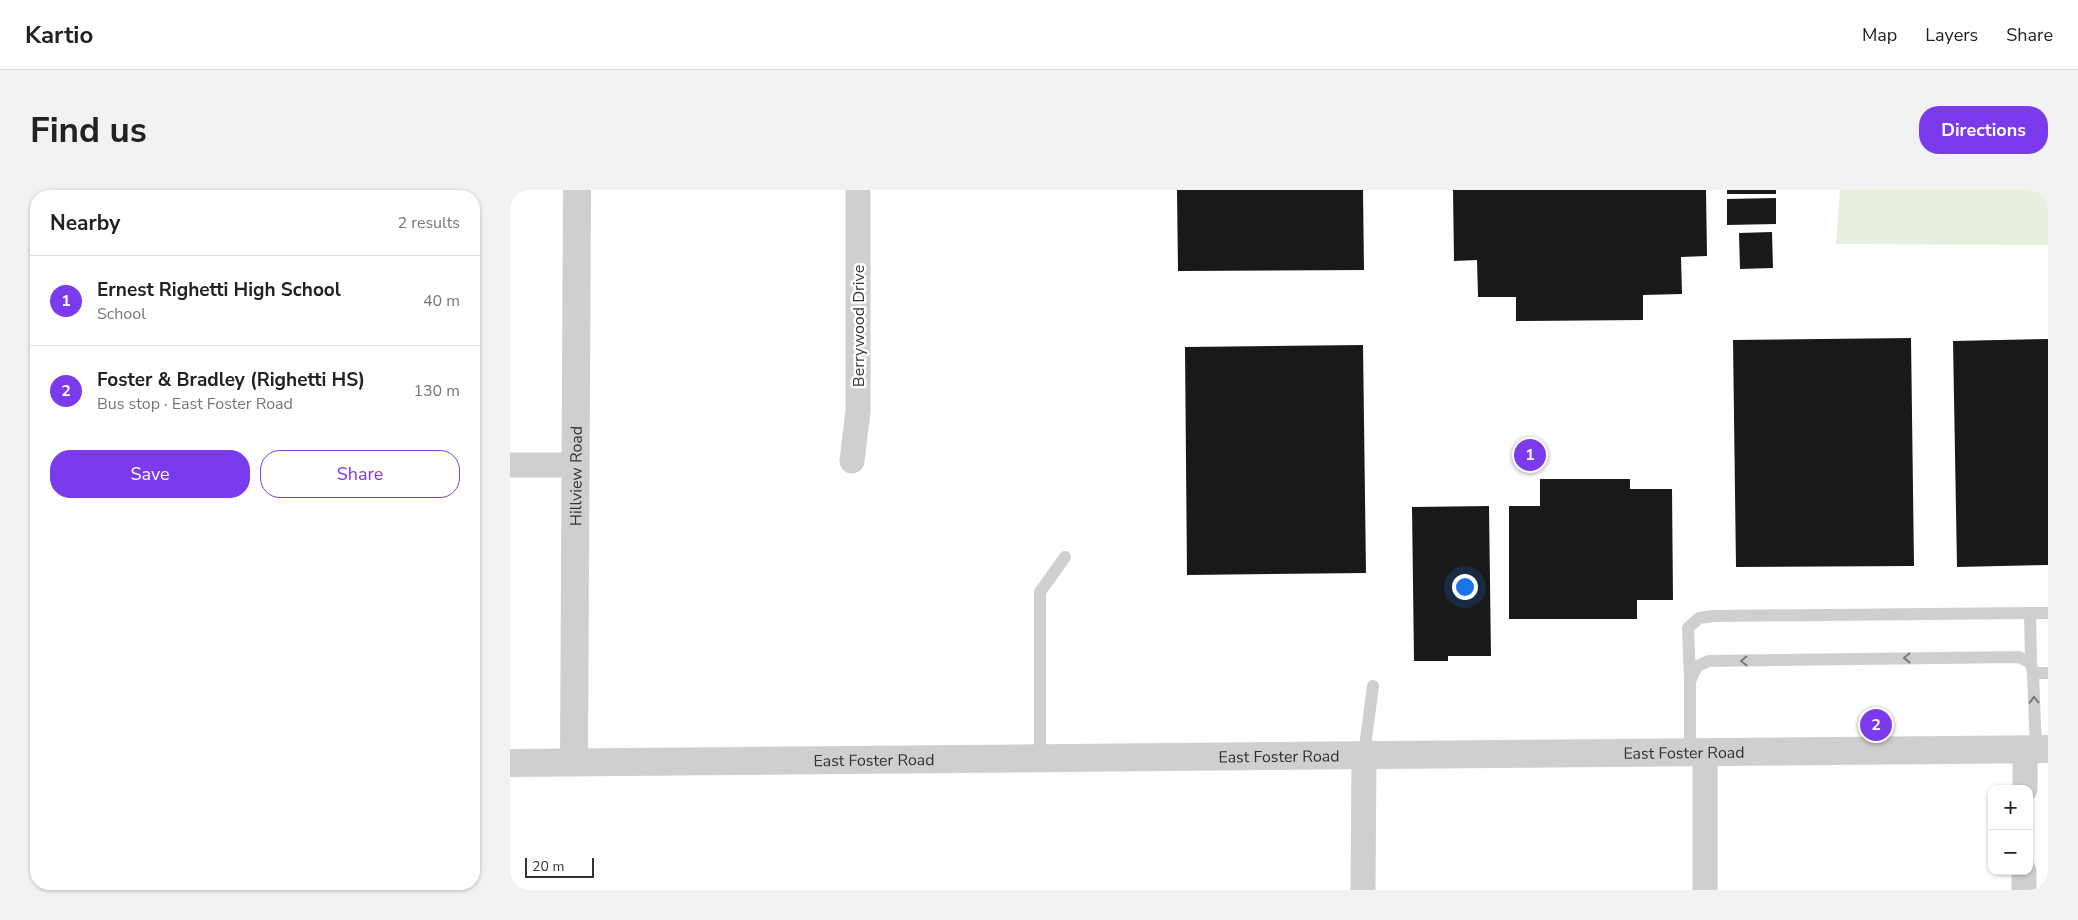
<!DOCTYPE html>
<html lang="en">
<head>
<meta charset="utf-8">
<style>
  body { margin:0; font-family:"Nunito Sans",sans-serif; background:#f2f2f2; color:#222 }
  .controls { position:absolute; right:15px; bottom:15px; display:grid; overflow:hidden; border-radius:10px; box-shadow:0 1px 4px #0004 }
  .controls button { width:45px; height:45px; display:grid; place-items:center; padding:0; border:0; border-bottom:1px solid #e0e0e0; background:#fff; color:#222; font:25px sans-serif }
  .scale { position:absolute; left:15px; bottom:12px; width:69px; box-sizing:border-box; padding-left:5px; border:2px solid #323232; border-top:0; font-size:14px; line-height:18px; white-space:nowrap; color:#323232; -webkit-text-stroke:4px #fff; paint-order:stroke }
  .you { position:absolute; left:954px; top:396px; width:18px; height:18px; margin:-12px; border:4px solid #fff; border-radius:50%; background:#1a73e8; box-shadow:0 0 0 8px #1a73e833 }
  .badge { display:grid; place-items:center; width:32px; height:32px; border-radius:50%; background:#7c3aed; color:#fff; font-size:16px; font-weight:700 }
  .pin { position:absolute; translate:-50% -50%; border:2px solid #fff; box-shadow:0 1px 5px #0006 }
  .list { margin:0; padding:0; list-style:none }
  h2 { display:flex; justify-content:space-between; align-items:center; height:65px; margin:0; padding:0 20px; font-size:21px }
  h2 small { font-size:16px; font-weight:400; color:#767676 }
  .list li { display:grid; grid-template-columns:32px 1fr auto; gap:15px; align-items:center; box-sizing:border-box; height:90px; padding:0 20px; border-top:1px solid #e0e0e0 }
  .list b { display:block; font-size:19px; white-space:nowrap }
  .list p { margin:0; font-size:16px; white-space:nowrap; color:#767676 }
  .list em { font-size:16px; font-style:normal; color:#767676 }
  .actions { display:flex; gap:10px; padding:15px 20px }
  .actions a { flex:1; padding:11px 0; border:1px solid #7c3aed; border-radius:20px; text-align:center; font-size:18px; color:#7c3aed }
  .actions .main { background:#7c3aed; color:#fff }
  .map { position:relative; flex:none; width:1538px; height:700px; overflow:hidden; border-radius:20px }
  header { display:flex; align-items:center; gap:30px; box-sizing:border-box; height:70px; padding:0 25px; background:#fff; border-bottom:1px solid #e0e0e0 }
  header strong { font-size:24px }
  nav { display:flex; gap:28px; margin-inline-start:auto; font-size:18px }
  .intro { display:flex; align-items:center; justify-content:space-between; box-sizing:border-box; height:120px; padding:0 30px }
  h1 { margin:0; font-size:35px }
  .button { padding:12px 22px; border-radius:20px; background:#7c3aed; color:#fff; font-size:18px; font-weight:700 }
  main { display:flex; gap:30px; padding:0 30px }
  aside { flex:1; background:#fff; border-radius:20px; box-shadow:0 1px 4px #0004 }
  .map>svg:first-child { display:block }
  .green { fill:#e7efe0 }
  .building { fill:#191919 }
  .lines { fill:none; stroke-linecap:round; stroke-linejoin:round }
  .service { stroke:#cfcfcf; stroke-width:12 }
  .minor { stroke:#cfcfcf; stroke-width:25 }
  .tertiary { stroke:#cfcfcf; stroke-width:28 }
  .oneway { stroke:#797979 }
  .labels { text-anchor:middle; stroke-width:5; stroke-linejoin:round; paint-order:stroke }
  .street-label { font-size:16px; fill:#323232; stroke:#fff }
</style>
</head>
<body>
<header>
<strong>Kartio</strong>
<nav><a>Map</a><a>Layers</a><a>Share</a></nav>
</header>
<div class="intro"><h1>Find us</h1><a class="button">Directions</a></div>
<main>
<aside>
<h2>Nearby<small>2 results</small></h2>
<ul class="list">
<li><span class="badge">1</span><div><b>Ernest Righetti High School</b><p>School</p></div><em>40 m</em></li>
<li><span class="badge">2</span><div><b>Foster &amp; Bradley (Righetti HS)</b><p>Bus stop · East Foster Road</p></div><em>130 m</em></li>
</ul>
<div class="actions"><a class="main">Save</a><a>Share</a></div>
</aside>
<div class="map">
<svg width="1538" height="700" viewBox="0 0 1538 700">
  <rect width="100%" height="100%" fill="#fff"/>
  <path class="green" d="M1330,0h208v55l-212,-1z"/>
  <g class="building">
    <path d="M667,0h186l1,80 -186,1z"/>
    <path d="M943,0h253l1,66 -26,1 1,37 -39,1v25l-127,1v-24h-38l-1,-37 -23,1z"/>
    <rect x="1217" y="0" width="49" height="4"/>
    <path d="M1266,8v26l-49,1v-26z"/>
    <path d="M1262,42l1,36 -33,1 -1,-36z"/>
    <path d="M1401,148l3,228 -178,1 -3,-227z"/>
    <path d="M1538,149v226l-91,2 -4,-226z"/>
    <path d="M853,155l3,228 -179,2 -2,-228z"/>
    <path d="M1030,289h90v10h42l1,111h-36v19h-128v-113h31z"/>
    <path d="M979,316l2,150h-43v5h-34l-2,-154z"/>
  </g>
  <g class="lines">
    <g class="service">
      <path d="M1521,473l-1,-50h18"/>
      <path d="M1523,483h15"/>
      <path d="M1180,490l-2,-52 11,-10 15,-2 316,-3"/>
      <path d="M1180,561v-70l7,-15 12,-5 310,-4 12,6 2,10 3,76"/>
      <path d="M854,564l9,-68"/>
      <path d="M530,567v-165l25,-35"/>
    </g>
    <g class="minor">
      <path d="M342,271l6,-50v-221"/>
      <path d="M0,275h66"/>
      <path d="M1515,599v-40"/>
      <path d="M853,700l1,-136"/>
      <path d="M1195,700v-139"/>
      <path d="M1514,700v-19"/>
    </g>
    <g class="tertiary">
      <path id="s1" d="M64,572l3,-572"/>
      <path id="s2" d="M0,573l1538,-14"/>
    </g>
  </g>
  <defs><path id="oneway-chevron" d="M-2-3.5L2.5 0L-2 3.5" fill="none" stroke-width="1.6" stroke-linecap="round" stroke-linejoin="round" transform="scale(1.25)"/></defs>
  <g class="oneway">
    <use href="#oneway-chevron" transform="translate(1397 468) rotate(179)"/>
    <use href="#oneway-chevron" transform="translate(1234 471) rotate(179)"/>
    <use href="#oneway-chevron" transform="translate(1524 510) rotate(-92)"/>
  </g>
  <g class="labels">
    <g class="street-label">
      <text transform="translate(348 136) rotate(-90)" y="6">Berrywood Drive</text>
      <text dy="6" stroke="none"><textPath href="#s1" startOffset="286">Hillview Road</textPath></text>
      <text dy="6" stroke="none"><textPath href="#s2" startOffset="1174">East Foster Road</textPath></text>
      <text dy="6" stroke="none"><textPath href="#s2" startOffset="769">East Foster Road</textPath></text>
      <text dy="6" stroke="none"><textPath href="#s2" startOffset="364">East Foster Road</textPath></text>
    </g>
  </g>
</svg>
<div class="controls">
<button>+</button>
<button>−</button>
</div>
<div class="scale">20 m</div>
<div class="you"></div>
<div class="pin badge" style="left:1020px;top:265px">1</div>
<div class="pin badge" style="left:1366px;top:535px">2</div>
</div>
</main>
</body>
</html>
